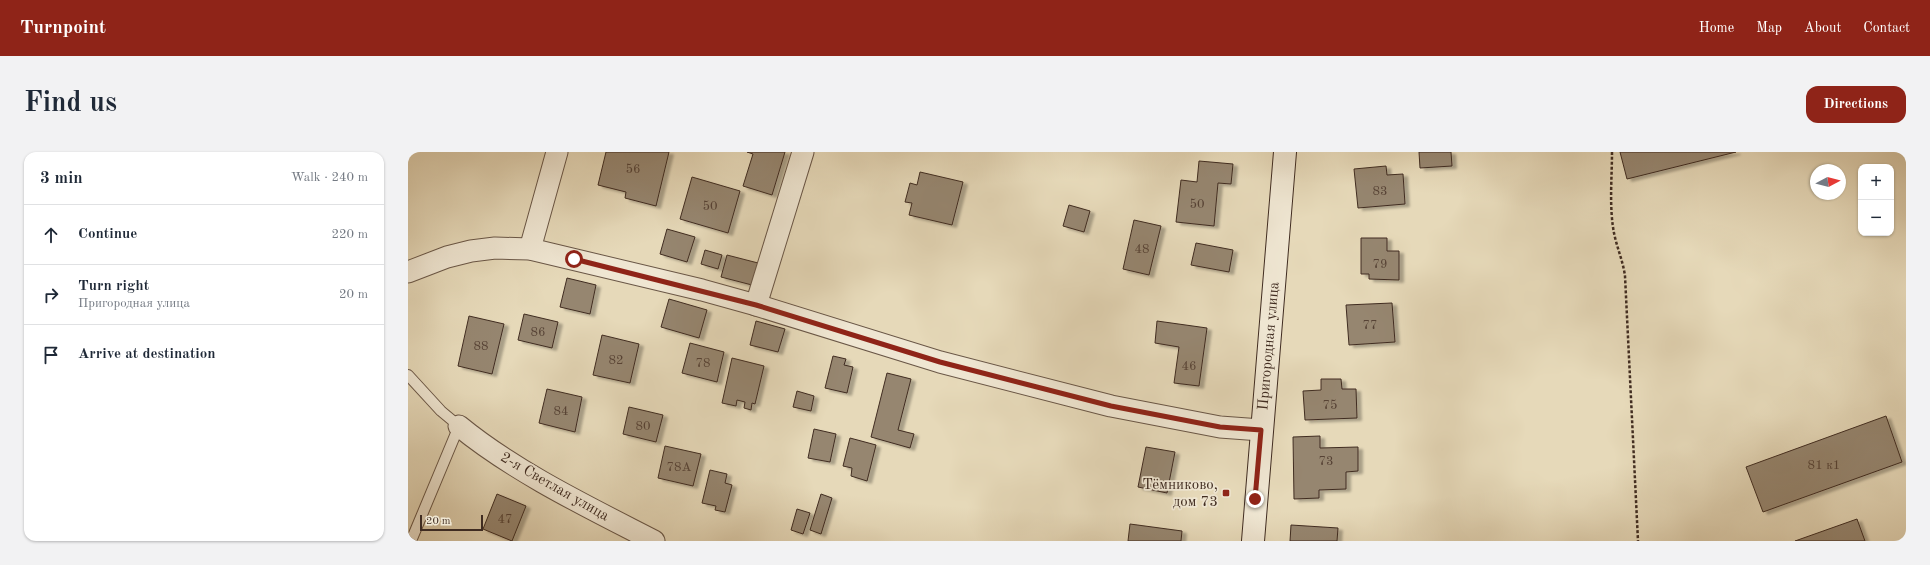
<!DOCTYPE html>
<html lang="en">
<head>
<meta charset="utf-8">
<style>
  body { margin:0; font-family:"Old Standard TT",serif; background:#f2f2f3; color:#1f2937 }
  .controls { position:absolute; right:12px; top:12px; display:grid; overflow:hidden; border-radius:8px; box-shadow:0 1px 3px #0004 }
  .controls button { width:36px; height:36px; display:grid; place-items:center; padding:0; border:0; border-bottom:1px solid #e0e1e3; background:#fff; color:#1f2937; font:20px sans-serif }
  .compass { position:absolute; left:1402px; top:12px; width:36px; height:36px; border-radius:50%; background:#fff; box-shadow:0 1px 3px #0004; rotate:83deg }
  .scale { position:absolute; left:12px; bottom:10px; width:63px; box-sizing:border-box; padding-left:4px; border:2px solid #402c21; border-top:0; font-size:11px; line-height:14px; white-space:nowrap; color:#402c21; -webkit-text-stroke:3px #efe6d2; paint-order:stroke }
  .stop { position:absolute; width:12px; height:12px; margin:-9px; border:3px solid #8f2418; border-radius:50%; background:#fff }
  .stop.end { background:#8f2418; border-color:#fff; box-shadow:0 1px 4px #0008 }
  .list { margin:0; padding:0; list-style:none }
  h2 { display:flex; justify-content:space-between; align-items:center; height:52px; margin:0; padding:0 16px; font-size:17px }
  h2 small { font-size:13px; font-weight:400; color:#747a83 }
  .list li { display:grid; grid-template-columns:26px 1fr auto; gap:12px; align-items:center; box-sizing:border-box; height:60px; padding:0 16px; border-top:1px solid #e0e1e3 }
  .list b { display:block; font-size:15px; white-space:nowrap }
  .list p { margin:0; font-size:13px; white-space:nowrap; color:#747a83 }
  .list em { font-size:13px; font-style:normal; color:#747a83 }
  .icon { flex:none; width:22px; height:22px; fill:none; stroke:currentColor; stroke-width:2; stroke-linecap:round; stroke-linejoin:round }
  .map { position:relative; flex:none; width:1498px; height:389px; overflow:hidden; border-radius:12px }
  header { display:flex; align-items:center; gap:24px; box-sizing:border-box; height:56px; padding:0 20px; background:#8f2418; color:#fff }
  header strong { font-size:19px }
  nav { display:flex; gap:22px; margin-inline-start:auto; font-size:14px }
  .intro { display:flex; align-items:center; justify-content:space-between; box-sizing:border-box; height:96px; padding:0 24px }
  h1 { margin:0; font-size:28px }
  .button { padding:10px 18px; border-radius:12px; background:#8f2418; color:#fff; font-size:14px; font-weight:700 }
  main { display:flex; gap:24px; padding:0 24px }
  aside { flex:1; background:#fff; border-radius:12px; box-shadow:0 1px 3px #0004 }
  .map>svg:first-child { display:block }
  .building { fill:#968670; stroke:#402c21; filter:url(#shadow) }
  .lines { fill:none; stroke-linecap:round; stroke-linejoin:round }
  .lane-casing { stroke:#6a5747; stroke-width:12 }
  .street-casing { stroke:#6a5747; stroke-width:23 }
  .secondary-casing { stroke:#402c21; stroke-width:24 }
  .path { stroke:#402c21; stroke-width:2.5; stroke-dasharray:3 2; stroke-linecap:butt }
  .lane { stroke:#efe6d2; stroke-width:10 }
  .street { stroke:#efe6d2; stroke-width:21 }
  .secondary { stroke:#efe6d2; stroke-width:22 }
  .route { stroke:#8f2418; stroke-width:5 }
  .poi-dot { fill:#8f2418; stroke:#efe6d2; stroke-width:1.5 }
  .labels { text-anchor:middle; stroke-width:3.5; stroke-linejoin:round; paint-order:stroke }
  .number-label { font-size:13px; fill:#564235 }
  .street-label { font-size:15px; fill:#402c21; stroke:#efe6d2 }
  .poi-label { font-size:15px; fill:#402c21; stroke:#efe6d2; text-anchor:end }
</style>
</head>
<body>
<header>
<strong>Turnpoint</strong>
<nav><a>Home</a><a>Map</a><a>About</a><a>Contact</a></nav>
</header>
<div class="intro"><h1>Find us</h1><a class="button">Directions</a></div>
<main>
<aside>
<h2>3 min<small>Walk · 240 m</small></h2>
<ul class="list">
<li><svg class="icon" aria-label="ahead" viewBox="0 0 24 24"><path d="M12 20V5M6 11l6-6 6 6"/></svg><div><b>Continue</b></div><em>220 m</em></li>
<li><svg class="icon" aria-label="right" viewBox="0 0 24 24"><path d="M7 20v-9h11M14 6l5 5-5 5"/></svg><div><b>Turn right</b><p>Пригородная улица</p></div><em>20 m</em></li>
<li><svg class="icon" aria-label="arrive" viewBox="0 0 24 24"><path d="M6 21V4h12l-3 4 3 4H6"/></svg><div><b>Arrive at destination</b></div></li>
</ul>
</aside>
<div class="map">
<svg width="1498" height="389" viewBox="0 0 1498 389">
  <defs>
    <filter id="shadow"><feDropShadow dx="4.5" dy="2.5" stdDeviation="1" flood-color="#0004"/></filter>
  </defs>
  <rect width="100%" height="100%" fill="#e6d9b9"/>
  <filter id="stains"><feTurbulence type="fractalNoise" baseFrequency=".005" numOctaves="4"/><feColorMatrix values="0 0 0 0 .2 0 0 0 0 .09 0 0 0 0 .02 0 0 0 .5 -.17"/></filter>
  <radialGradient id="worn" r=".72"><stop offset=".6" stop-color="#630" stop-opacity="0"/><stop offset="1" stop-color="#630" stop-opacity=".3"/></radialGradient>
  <g class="building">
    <path d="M198,0h63l-13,54 -31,-8 1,-6 -28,-7z"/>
    <path d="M339,0h38l-13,43 -29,-9 10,-32z"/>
    <path d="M1011,0h32l1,14 -32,2z"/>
    <path d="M1212,0h116l-109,27z"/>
    <path d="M791,9l34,3 -2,20 -13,-1 -4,43 -38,-4 5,-42 16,2z"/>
    <path d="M978,14l1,9 16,-1 2,30 -47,4 -4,-39z"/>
    <path d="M512,20l43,10 -11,43 -43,-10 3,-12 -7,-1 5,-19 7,2z"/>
    <path d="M284,25l48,14 -12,42 -48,-14z"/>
    <path d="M661,53l21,6 -6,21 -21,-6z"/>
    <path d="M726,68l27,6 -12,49 -26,-6z"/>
    <path d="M259,77l28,8 -8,25 -27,-8z"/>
    <path d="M953,86h26v13h12v29l-30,-1v-5h-8z"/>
    <path d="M788,91l37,7 -4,22 -38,-7z"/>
    <path d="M297,98l17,5 -4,14 -17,-5z"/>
    <path d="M319,103l31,8 -6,22 -31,-8z"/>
    <path d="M159,126l29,7 -6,29 -30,-7z"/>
    <path d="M261,147l38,11 -8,28 -38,-11z"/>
    <path d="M984,151l3,39 -46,3 -3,-40z"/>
    <path d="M116,162l34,8 -6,26 -34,-8z"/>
    <path d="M61,164l35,8 -12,50 -34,-8z"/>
    <path d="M348,169l29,8 -7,23 -28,-7z"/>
    <path d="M749,169l50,7 -8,58 -25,-3 5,-36 -24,-4z"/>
    <path d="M194,183l37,9 -9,39 -37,-8z"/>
    <path d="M282,191l34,9 -7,30 -35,-9z"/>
    <path d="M425,204l13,3 -2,6 9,2 -6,26 -22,-5z"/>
    <path d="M324,206l32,8 -9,38 -3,-1 -1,7 -7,-2 1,-6 -8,-2 -1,6 -14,-3z"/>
    <path d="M479,221l24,6 -13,51 16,4 -4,14 -39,-11z"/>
    <path d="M913,227h20l1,10h14l1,29 -52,2 -2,-29 18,-1z"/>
    <path d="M139,237l35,8 -7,35 -36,-9z"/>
    <path d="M389,239l17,5 -3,15 -18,-4z"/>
    <path d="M221,255l34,8 -7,27 -33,-8z"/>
    <path d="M1478,264l16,46 -139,50 -17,-45z"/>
    <path d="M406,277l22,5 -6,28 -22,-4z"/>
    <path d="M912,284v12l38,-1v24l-12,1v17l-27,1v8l-25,1 -1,-62z"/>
    <path d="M442,286l26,7 -9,36 -16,-5 1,-8 -9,-2z"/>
    <path d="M257,294l36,8 -8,32 -35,-8z"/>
    <path d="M738,295l29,5 -8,41 -29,-6z"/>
    <path d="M302,318l17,4 -2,9 7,2 -7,27 -10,-2 1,-4 -14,-3z"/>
    <path d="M89,342l29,12 -14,35 -29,-12z"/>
    <path d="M413,342l11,4 -11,36 -11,-4z"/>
    <path d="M389,357l13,4 -7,21 -12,-4z"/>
    <path d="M1449,367l8,22h-70z"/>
    <path d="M722,372l52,7 -1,10h-53z"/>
    <path d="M883,373l47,3 -1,13h-47z"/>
  </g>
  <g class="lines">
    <g class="lane-casing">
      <path id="lane" d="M0,223l33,36 18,15 -48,115"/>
    </g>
    <g class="street-casing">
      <g id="street">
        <path d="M122,97l27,-97"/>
        <path d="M0,120l39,-15 24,-6 24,-3 35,1 172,41 54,15 184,57 171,44 109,21 41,3"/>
        <path d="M348,153l47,-153"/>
        <path d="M51,274c56,46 131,82 195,115"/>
      </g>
    </g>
    <g class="secondary-casing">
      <path id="secondary" d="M845,389l32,-389"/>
    </g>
    <path class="path" d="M1204,0c0,26 -3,55 2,81 3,15 9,28 11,43l13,265"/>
    <use href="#lane" class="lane"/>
    <use href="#street" class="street"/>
    <use href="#secondary" class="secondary"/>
  </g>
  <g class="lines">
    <path class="route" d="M166,107l182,46 184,57 171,44 109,21 41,3 -6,69"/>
  </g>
  <rect class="poi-dot" x="814" y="337" width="8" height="8" rx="2"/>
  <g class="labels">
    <g class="number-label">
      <text x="225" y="21">56</text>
      <text x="972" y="43">83</text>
      <text x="789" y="56">50</text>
      <text x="302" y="58">50</text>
      <text x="734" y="101">48</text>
      <text x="972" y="116">79</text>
      <text x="962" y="177">77</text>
      <text x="130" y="184">86</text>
      <text x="73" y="198">88</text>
      <text x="208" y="212">82</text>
      <text x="295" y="215">78</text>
      <text x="781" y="218">46</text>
      <text x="922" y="257">75</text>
      <text x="153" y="263">84</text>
      <text x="235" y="278">80</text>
      <text x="918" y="313">73</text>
      <text x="1416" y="317">81 к1</text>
      <text x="271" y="319">78А</text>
      <text x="97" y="371">47</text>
    </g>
    <g class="street-label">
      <text transform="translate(860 194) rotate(-85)" y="5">Пригородная улица</text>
      <text transform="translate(147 334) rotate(30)" y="5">2-я Светлая улица</text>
    </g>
    <g class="poi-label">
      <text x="810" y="337">Тёмниково,<tspan x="810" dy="17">дом 73</tspan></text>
    </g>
  </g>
  <rect width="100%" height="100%" filter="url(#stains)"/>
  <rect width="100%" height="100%" fill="url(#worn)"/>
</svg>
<div class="controls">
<button>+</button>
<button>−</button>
</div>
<svg class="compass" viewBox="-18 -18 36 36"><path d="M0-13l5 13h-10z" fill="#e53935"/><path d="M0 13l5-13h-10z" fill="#747a83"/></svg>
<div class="scale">20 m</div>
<div class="stop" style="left:166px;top:107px"></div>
<div class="stop end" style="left:847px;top:347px"></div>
</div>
</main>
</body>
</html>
